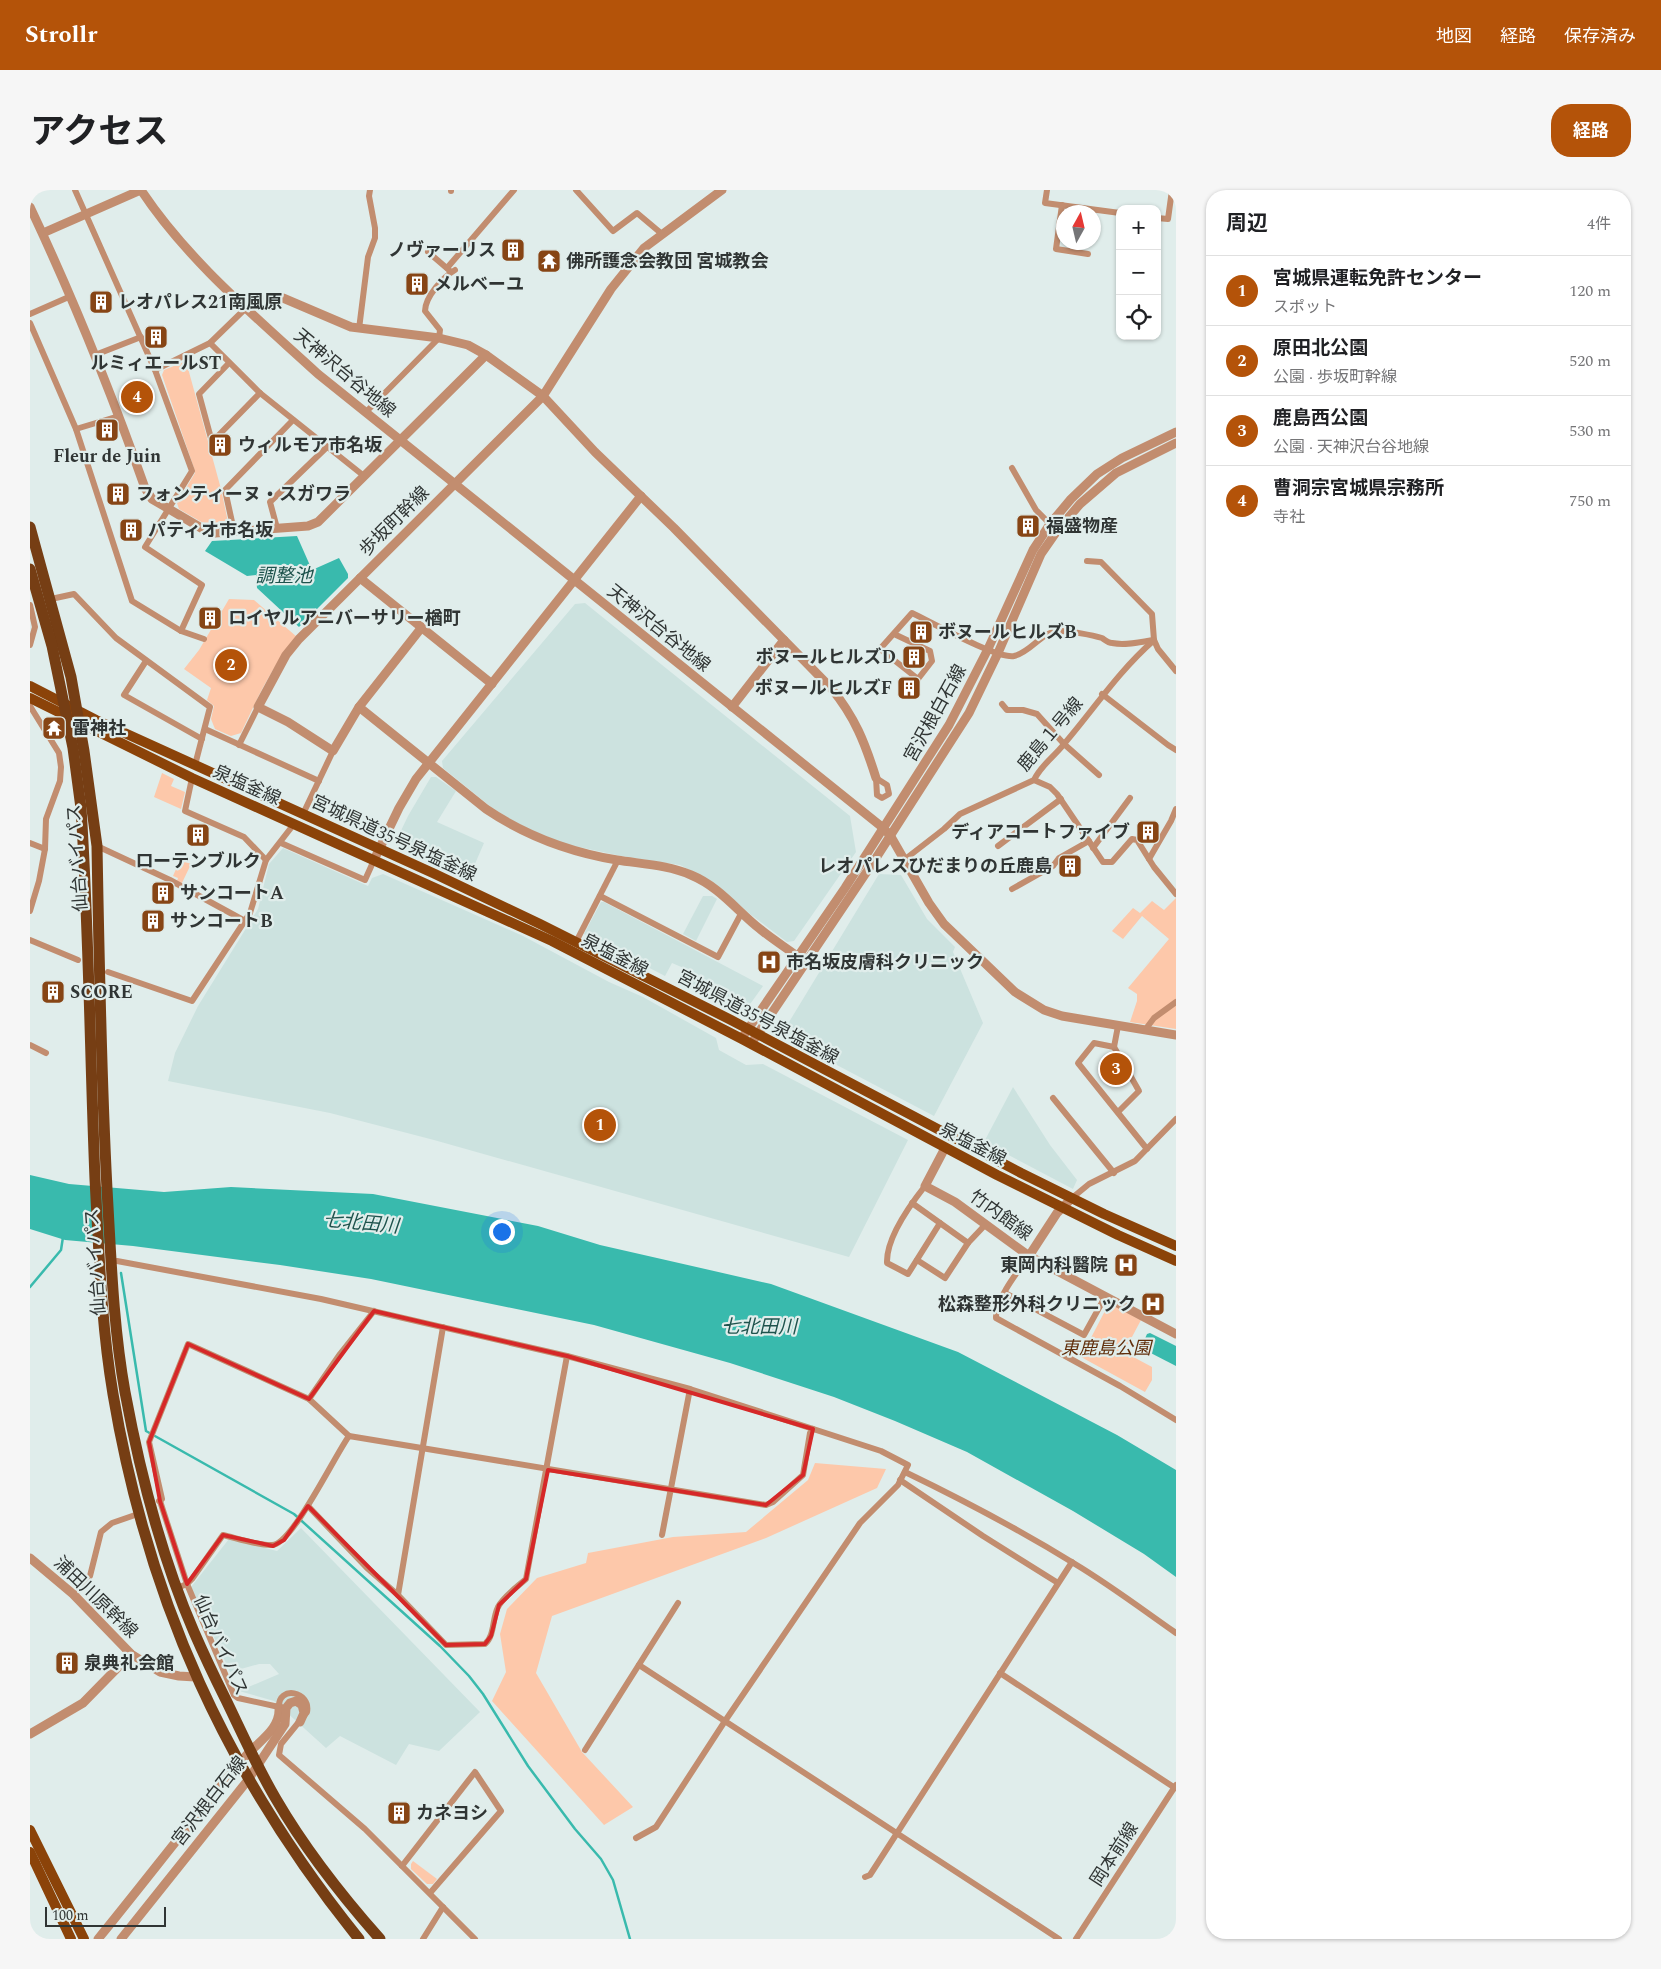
<!DOCTYPE html>
<html lang="ja">
<head>
<meta charset="utf-8">
<style>
  body { margin:0; font-family:Spectral,"Noto Sans JP",serif; background:#f6f6f6; color:#202124 }
  .controls { position:absolute; right:15px; top:15px; display:grid; overflow:hidden; border-radius:10px; box-shadow:0 1px 4px #0004 }
  .controls button { width:45px; height:45px; display:grid; place-items:center; padding:0; border:0; border-bottom:1px solid #e0e0e0; background:#fff; color:#202124; font:25px sans-serif }
  .compass { position:absolute; left:1026px; top:15px; width:45px; height:45px; border-radius:50%; background:#fff; box-shadow:0 1px 4px #0004; rotate:8deg }
  .scale { position:absolute; left:15px; bottom:12px; width:121px; box-sizing:border-box; padding-left:5px; border:2px solid #303534; border-top:0; font-size:14px; line-height:18px; white-space:nowrap; color:#303534; -webkit-text-stroke:4px #e0edeb; paint-order:stroke }
  .you { position:absolute; left:471px; top:1041px; width:18px; height:18px; margin:-12px; border:4px solid #fff; border-radius:50%; background:#1a73e8; box-shadow:0 0 0 8px #1a73e833 }
  .badge { display:grid; place-items:center; width:32px; height:32px; border-radius:50%; background:#b45309; color:#fff; font-size:16px; font-weight:700 }
  .pin { position:absolute; translate:-50% -50%; border:2px solid #fff; box-shadow:0 1px 5px #0006 }
  .list { margin:0; padding:0; list-style:none }
  h2 { display:flex; justify-content:space-between; align-items:center; height:65px; margin:0; padding:0 20px; font-size:21px }
  h2 small { font-size:16px; font-weight:400; color:#757577 }
  .list li { display:grid; grid-template-columns:32px 1fr auto; gap:15px; align-items:center; box-sizing:border-box; height:70px; padding:0 20px; border-top:1px solid #e0e0e0 }
  .list b { display:block; font-size:19px; white-space:nowrap }
  .list p { margin:0; font-size:16px; white-space:nowrap; color:#757577 }
  .list em { font-size:16px; font-style:normal; color:#757577 }
  .icon { flex:none; width:28px; height:28px; fill:none; stroke:currentColor; stroke-width:2; stroke-linecap:round; stroke-linejoin:round }
  .map { position:relative; flex:none; width:1146px; height:1749px; overflow:hidden; border-radius:20px }
  header { display:flex; align-items:center; gap:30px; box-sizing:border-box; height:70px; padding:0 25px; background:#b45309; color:#fff }
  header strong { font-size:24px }
  nav { display:flex; gap:28px; margin-inline-start:auto; font-size:18px }
  .intro { display:flex; align-items:center; justify-content:space-between; box-sizing:border-box; height:120px; padding:0 30px }
  h1 { margin:0; font-size:35px }
  .button { padding:12px 22px; border-radius:20px; background:#b45309; color:#fff; font-size:18px; font-weight:700 }
  main { display:flex; gap:30px; padding:0 30px }
  aside { flex:1; background:#fff; border-radius:20px; box-shadow:0 1px 4px #0004 }
  .map>svg:first-child { display:block }
  .built { fill:#cce2df }
  .green { fill:#fdc8aa }
  .water { fill:#39baad }
  .lines { fill:none; stroke-linecap:round; stroke-linejoin:round }
  .stream { stroke:#39baad; stroke-width:2.5 }
  .minor { stroke:#c28d6f; stroke-width:6 }
  .tertiary { stroke:#c28d6f; stroke-width:9 }
  .primary { stroke:#8b4309; stroke-width:10 }
  .trunk { stroke:#763e14; stroke-width:11 }
  .marked { fill:none; stroke:#d62828; stroke-width:4; stroke-linejoin:round }
  .labels { text-anchor:middle; stroke-width:4.5; stroke-linejoin:round; paint-order:stroke }
  .poi-label { font-size:18px; font-weight:bold; fill:#303534; stroke:#e0edeb; text-anchor:start }
  .street-label { font-size:18px; fill:#303534; stroke:#e0edeb }
  .park-label { font-size:18px; font-style:italic; fill:#602e0b; stroke:#e0edeb }
  .water-label { font-size:19px; font-style:italic; fill:#1e534d; stroke:#e0edeb }
</style>
</head>
<body>
<header>
<strong>Strollr</strong>
<nav><a>地図</a><a>経路</a><a>保存済み</a></nav>
</header>
<div class="intro"><h1>アクセス</h1><a class="button">経路</a></div>
<main>
<div class="map">
<svg width="1146" height="1749" viewBox="0 0 1146 1749">
  <rect width="100%" height="100%" fill="#e0edeb"/>
  <g class="built">
    <path d="M555,413l265,213 6,36 -62,89 -7,1 -37,-28 -37,-32 -33,-17 -59,-9 -56,-12 -44,-18 -30,-19 -48,-39 -1,-7 133,-157z"/>
    <path d="M401,587h5l20,14 -19,31 47,21 -16,37 -67,-32 -4,-9 11,-23z"/>
    <path d="M253,658l85,38 4,-8 11,-4 140,62 86,46 34,15 73,41 3,12 27,15 17,-1 145,76 -59,117 -415,-117 -104,-27 -162,-32 7,-28 23,-47 60,-97 11,-45z"/>
    <path d="M849,684l22,1 26,44 28,28 -2,5 30,71 -49,93 -143,-75 -5,-14z"/>
    <path d="M673,706h9l5,3 -21,42 -13,-7z"/>
    <path d="M571,712h3l159,84 -15,21 -15,3 -54,-27 7,-14 -14,-6 -7,13 -81,-42z"/>
    <path d="M983,897l37,58 27,35 -4,9 -89,-47z"/>
    <path d="M271,1338l179,184 -41,39 -30,-7 -13,21 -56,-29 -14,12 -52,-47 -35,-10 40,-17 -9,-10h-11l-29,8 -39,-85 38,-48 48,12z"/>
  </g>
  <g class="green">
    <path d="M156,171l35,128 7,33 -3,5h-15l-31,-18 -2,-6 18,-30 -1,-5 -32,-93 2,-5z"/>
    <path d="M199,409l25,1 43,37c-25,28 -40,62 -56,96l-10,3 -16,-7 -4,-10 3,-13 -7,-6 4,-12 -27,-19 15,-19z"/>
    <path d="M132,583l12,6 -3,7 14,6 -4,17 -27,-12z"/>
    <path d="M150,670l11,4 -9,19 -5,-2 1,-3 -5,-2z"/>
    <path d="M1146,708v131l-46,-7 7,-21v-7l-9,-6 41,-49 -27,-23 -19,23 -11,-8 21,-23 7,5 12,-12 12,9z"/>
    <path d="M1085,865l11,19 -8,5 -13,-16z"/>
    <path d="M1083,1115l28,15 -17,32 28,15v13l-7,12 -64,-35 26,-50z"/>
    <path d="M785,1273l71,6 -9,19 -111,50 -214,78 -16,57 46,79 51,55 -29,18 -112,-124 14,-29 -6,-38 7,-25 30,-31 49,-15 2,-10 85,-16 73,-5 62,-52z"/>
    <path d="M383,1671l24,18 -4,5h-6l-16,-15v-5z"/>
  </g>
  <g class="water">
    <path d="M267,346l15,34 27,-12 9,16v4l-49,49 -42,-39 -1,-13 -9,1 -42,-25 7,-10z"/>
    <path d="M0,985l39,9 95,8 67,-5 142,7 165,32 62,19 171,39 187,68 159,83 59,35v107l-32,-23 -71,-43 -106,-59 -72,-31 -61,-24 -104,-34 -136,-38 -223,-46 -91,-14 -147,-19 -68,-6 -35,-11z"/>
    <path d="M1120,1143l26,13v20l-35,-18 6,-14z"/>
  </g>
  <g class="lines">
    <g class="stream">
      <path d="M91,1083l25,158 148,83 146,132 29,30 14,18 45,72 47,63 26,30 12,21 17,59"/>
      <path d="M0,1097l31,-37 2,-13"/>
    </g>
    <g class="minor">
      <path d="M45,0l80,180 37,101 -47,76 57,38 -21,46"/>
      <path d="M546,0l37,41 24,-18 25,21"/>
      <path d="M1017,0l-2,13 75,10"/>
      <path d="M421,1v-1"/>
      <path d="M1032,15l-6,44 32,5"/>
      <path d="M1127,28l11,1 4,-29"/>
      <path d="M398,62l21,18"/>
      <path d="M417,78l67,-78"/>
      <path d="M0,124l41,-18"/>
      <path d="M0,133l46,106 56,172 49,30 23,8"/>
      <path d="M329,139l9,-72 7,-19v-10l-6,-32 1,-6"/>
      <path d="M180,153l50,50 104,83"/>
      <path d="M65,165l46,-18"/>
      <path d="M199,173l-30,31 13,48 48,-49"/>
      <path d="M125,180l55,-27 36,-35"/>
      <path d="M336,222l73,-74 1,-8 -15,-19c0,-14 18,-34 30,-41"/>
      <path d="M46,239l43,-13"/>
      <path d="M982,278l24,42 21,21"/>
      <path d="M247,338l-7,-26 57,-55"/>
      <path d="M204,341l-9,-41 68,-70"/>
      <path d="M1057,371l14,1 51,52 2,26 4,9 18,22"/>
      <path d="M21,409l23,-5 42,44 94,69 -15,58"/>
      <path d="M0,415l5,22 -5,18"/>
      <path d="M864,444l36,17 2,10 -14,18 -38,-30 32,-36c19,9 85,46 102,43 18,-4 27,-25 46,-25 10,0 32,4 42,7 3,2 6,5 10,5 14,3 28,-1 42,-3"/>
      <path d="M116,471l-22,34 78,44"/>
      <path d="M1072,504l66,51 8,5"/>
      <path d="M972,514l5,6h16l14,4 27,30 35,31"/>
      <path d="M0,516l29,47 2,14 -1,14 -14,38 -1,30 -6,32 -9,30"/>
      <path d="M175,539l114,52"/>
      <path d="M209,555l19,-38"/>
      <path d="M162,588l-7,33 59,26 22,23"/>
      <path d="M846,588l11,7 2,9 -7,4 -5,-3z"/>
      <path d="M1004,590l16,7 7,7 46,68h9l20,-23 5,1 17,27 22,27"/>
      <path d="M273,624l30,-63"/>
      <path d="M0,653l15,6"/>
      <path d="M251,653l84,37 9,-20"/>
      <path d="M67,656l73,34 75,41"/>
      <path d="M968,656l63,-47"/>
      <path d="M1063,658l37,-50"/>
      <path d="M1119,669l22,-38 5,-12"/>
      <path d="M874,670l40,-31 16,-15 74,-34c7,-15 20,-23 30,-36 30,-35 54,-72 89,-103"/>
      <path d="M982,699l41,-23 6,-8 30,-17"/>
      <path d="M570,706l118,61 24,-45"/>
      <path d="M0,750l48,20"/>
      <path d="M546,752l42,-82"/>
      <path d="M78,782l84,29 58,-88 16,-53 28,-36"/>
      <path d="M1088,836l-4,21 -20,-4 -16,20 69,86"/>
      <path d="M1115,840l9,-12 22,-16"/>
      <path d="M0,855l16,8"/>
      <path d="M1084,857l25,44 -21,21"/>
      <path d="M1023,908l61,75"/>
      <path d="M895,996c-15,19 -39,52 -38,77l21,11 32,-51"/>
      <path d="M1042,1008l17,-14 46,-23 41,-42"/>
      <path d="M882,1013l56,40 -23,35 -28,-18"/>
      <path d="M938,1053l18,-19"/>
      <path d="M999,1066c-11,15 -34,44 -33,62l124,68 56,34"/>
      <path d="M87,1071l204,38 246,57 123,33 191,62 27,14 -10,20 -38,38 -135,198 -69,106 -20,11"/>
      <path d="M975,1103l79,42 21,-38"/>
      <path d="M279,1209l31,-45 34,-43"/>
      <path d="M875,1282c58,28 115,58 170,92 35,21 68,46 101,69"/>
      <path d="M870,1290l83,56 75,47"/>
      <path d="M129,1311l3,-2 -13,-57 39,-98 121,55 40,37"/>
      <path d="M130,1311l27,83 47,111 4,3 41,9c-1,-22 32,-16 28,5l-26,32 -2,11 86,74 110,110"/>
      <path d="M278,1316l59,62 31,27 48,50 39,-1c10,-9 7,-25 13,-37 6,-11 19,-20 28,-28l41,-223"/>
      <path d="M632,1345l28,-146"/>
      <path d="M147,1398l10,-4 5,-5 31,-44c13,3 37,11 49,10 20,0 63,-90 77,-109l417,69 7,-3 30,-27 7,-42 3,-4"/>
      <path d="M43,1404l7,-5 10,-13 11,-44 11,-9 26,-9"/>
      <path d="M368,1405l45,-268"/>
      <path d="M609,1475l420,274"/>
      <path d="M970,1483l175,115"/>
      <path d="M555,1560l93,-147"/>
      <path d="M372,1676l73,-94 26,39 -71,82"/>
      <path d="M835,1687l5,-2 202,-313"/>
      <path d="M393,1749l20,-32"/>
      <path d="M1046,1749l100,-154"/>
    </g>
    <g class="tertiary">
      <path d="M111,0c47,71 115,127 177,184l564,453 8,8 39,68 15,21 71,68 29,18 18,6 114,19"/>
      <path d="M0,17c43,91 81,185 115,281l7,11 56,33 7,1 93,-7 10,-4 168,-167"/>
      <path d="M13,43l98,-43"/>
      <path d="M216,118l25,-11 12,1 68,29 88,11 29,7 18,10 57,41 52,56 79,76 157,160c24,29 34,55 45,90"/>
      <path d="M330,388l132,106"/>
      <path d="M392,437l-63,80 -26,44 -45,-29 -30,-15 28,-52 13,-16 244,-243 68,-107 33,-41 78,-58"/>
      <path d="M329,517l127,102c40,27 83,43 131,51 25,4 51,5 74,15 29,12 46,36 69,54 12,10 25,18 37,27"/>
      <path d="M702,517l52,-67"/>
      <path d="M344,670l25,-52 17,-29 225,-283"/>
      <path d="M714,845l101,-147 104,-163 39,-76 45,-99 17,-26 21,-25 26,-25 25,-16 54,-26"/>
      <path d="M721,854l125,-186 93,-145 29,-60 43,-99 16,-23 23,-27 36,-31 60,-30"/>
      <path d="M915,958l-20,38 30,16 74,54 147,78"/>
      <path d="M999,1066l28,-43 15,-15"/>
      <path d="M0,1368l43,36 58,60 29,18 19,4 16,1"/>
      <path d="M0,1544l53,-31 48,-49"/>
      <path d="M68,1749c49,-60 96,-122 146,-181 13,-16 37,-28 35,-51"/>
      <path d="M91,1749l127,-159 37,-56 1,-16 4,-5 6,-2 6,4 2,8 -4,9"/>
    </g>
    <g class="primary">
      <path d="M0,496l66,34 339,154 105,50 191,96 290,153 83,41 72,32"/>
      <path d="M0,508l162,80 360,163 190,98 255,136 121,60 58,26"/>
      <path d="M0,1640l54,109"/>
      <path d="M0,1662l41,87"/>
    </g>
    <g class="trunk">
      <path d="M0,337l41,150 13,74 13,95c2,114 4,229 10,343 4,68 6,136 18,203 15,81 36,164 69,240 10,23 21,46 32,68 16,33 31,67 50,99 29,50 66,97 104,140"/>
      <path d="M0,379l22,77 21,102 8,60c8,124 9,248 14,371 4,72 6,144 18,215 35,208 114,381 246,545"/>
    </g>
  </g>
  <path class="marked" d="M344,1121l193,45 246,73 -10,46 -37,30 -218,-35 -22,109 -27,26 -8,31 -6,8 -39,1 -138,-139 -24,34 -11,6 -50,-11 -36,49 -27,-83 -11,-59 39,-98 121,55z"/>
  <defs>
    <g id="building-square" transform="scale(1.25)"><rect x="-9" y="-9" width="18" height="18" rx="4" fill="#874515" stroke="#e0edeb"/><path d="M-4-6H4V6H1V3H-1V6H-4ZM-2.5-4.3h1.7v1.8h-1.7ZM.8-4.3h1.7v1.8H.8ZM-2.5-1h1.7V.8h-1.7ZM.8-1h1.7V.8H.8Z" fill="#fff"/></g>
    <g id="temple-square" transform="scale(1.25)"><rect x="-9" y="-9" width="18" height="18" rx="4" fill="#874515" stroke="#e0edeb"/><path d="M0-6L5-2H3V0L6.5 2.5H4V6H1.5V3h-3V6H-4V2.5H-6.5L-3 0V-2H-5Z" fill="#fff"/></g>
    <g id="hospital-square" transform="scale(1.25)"><rect x="-9" y="-9" width="18" height="18" rx="4" fill="#874515" stroke="#e0edeb"/><path d="M-5-5h3v3.5h4V-5h3V5h-3V1.5h-4V5h-3Z" fill="#fff"/></g>
  </defs>
  <g fill-rule="evenodd">
    <use href="#building-square" x="483" y="60"/>
    <use href="#temple-square" x="519" y="71"/>
    <use href="#building-square" x="387" y="94"/>
    <use href="#building-square" x="71" y="112"/>
    <use href="#building-square" x="126" y="147"/>
    <use href="#building-square" x="77" y="240"/>
    <use href="#building-square" x="190" y="255"/>
    <use href="#building-square" x="88" y="304"/>
    <use href="#building-square" x="998" y="336"/>
    <use href="#building-square" x="101" y="340"/>
    <use href="#building-square" x="180" y="428"/>
    <use href="#building-square" x="891" y="442"/>
    <use href="#building-square" x="884" y="467"/>
    <use href="#building-square" x="879" y="498"/>
    <use href="#temple-square" x="24" y="538"/>
    <use href="#building-square" x="1118" y="642"/>
    <use href="#building-square" x="168" y="645"/>
    <use href="#building-square" x="1040" y="676"/>
    <use href="#building-square" x="133" y="703"/>
    <use href="#building-square" x="123" y="731"/>
    <use href="#hospital-square" x="739" y="772"/>
    <use href="#building-square" x="23" y="802"/>
    <use href="#hospital-square" x="1096" y="1075"/>
    <use href="#hospital-square" x="1123" y="1114"/>
    <use href="#building-square" x="37" y="1473"/>
    <use href="#building-square" x="369" y="1623"/>
  </g>
  <g class="labels">
    <g class="poi-label">
      <text x="466" y="66" text-anchor="end">ノヴァーリス</text>
      <text x="536" y="77">佛所護念会教団 宮城教会</text>
      <text x="404" y="100">メルベーユ</text>
      <text x="88" y="118">レオパレス21南風原</text>
      <text x="126" y="179" text-anchor="middle">ルミィエールST</text>
      <text x="208" y="261">ウィルモア市名坂</text>
      <text x="77" y="272" text-anchor="middle">Fleur de Juin</text>
      <text x="106" y="310">フォンティーヌ・スガワラ</text>
      <text x="1016" y="342">福盛物産</text>
      <text x="118" y="346">パティオ市名坂</text>
      <text x="198" y="434">ロイヤルアニバーサリー楢町</text>
      <text x="908" y="448">ボヌールヒルズB</text>
      <text x="866" y="473" text-anchor="end">ボヌールヒルズD</text>
      <text x="862" y="504" text-anchor="end">ボヌールヒルズF</text>
      <text x="42" y="544">雷神社</text>
      <text x="1100" y="648" text-anchor="end">ディアコートファイブ</text>
      <text x="168" y="677" text-anchor="middle">ローテンブルク</text>
      <text x="1022" y="682" text-anchor="end">レオパレスひだまりの丘鹿島</text>
      <text x="150" y="709">サンコートA</text>
      <text x="140" y="737">サンコートB</text>
      <text x="756" y="778">市名坂皮膚科クリニック</text>
      <text x="40" y="808">SCORE</text>
      <text x="1078" y="1081" text-anchor="end">東岡内科醫院</text>
      <text x="1106" y="1120" text-anchor="end">松森整形外科クリニック</text>
      <text x="54" y="1479">泉典礼会館</text>
      <text x="386" y="1629">カネヨシ</text>
    </g>
    <g class="street-label">
      <text transform="translate(315 183) rotate(40)" y="6">天神沢台谷地線</text>
      <text transform="translate(364 331) rotate(-45)" y="6">歩坂町幹線</text>
      <text transform="translate(629 438) rotate(39)" y="6">天神沢台谷地線</text>
      <text transform="translate(905 523) rotate(-61)" y="6">宮沢根白石線</text>
      <text transform="translate(1020 544) rotate(-50)" y="6">鹿島１号線</text>
      <text transform="translate(217 595) rotate(24)" y="6">泉塩釜線</text>
      <text transform="translate(364 648) rotate(25)" y="6">宮城県道35号泉塩釜線</text>
      <text transform="translate(47 668) rotate(-94)" y="6">仙台バイパス</text>
      <text transform="translate(585 765) rotate(27)" y="6">泉塩釜線</text>
      <text transform="translate(728 827) rotate(28)" y="6">宮城県道35号泉塩釜線</text>
      <text transform="translate(943 954) rotate(27)" y="6">泉塩釜線</text>
      <text transform="translate(971 1025) rotate(36)" y="6">竹内館線</text>
      <text transform="translate(65 1072) rotate(-94)" y="6">仙台バイパス</text>
      <text transform="translate(66 1407) rotate(44)" y="6">浦田川原幹線</text>
      <text transform="translate(191 1455) rotate(66)" y="6">仙台バイパス</text>
      <text transform="translate(179 1611) rotate(-52)" y="6">宮沢根白石線</text>
      <text transform="translate(1084 1664) rotate(-57)" y="6">岡本前線</text>
    </g>
    <g class="park-label">
      <text x="1076" y="1164">東鹿島公園</text>
    </g>
    <g class="water-label">
      <text x="254" y="392">調整池</text>
      <text transform="translate(331 1032) rotate(5)" y="7">七北田川</text>
      <text x="729" y="1143">七北田川</text>
    </g>
  </g>
</svg>
<div class="controls">
<button>+</button>
<button>−</button>
<button><svg class="icon" aria-label="locate" viewBox="0 0 24 24"><circle cx="12" cy="12" r="6"/><path d="M12 2v4M12 18v4M2 12h4M18 12h4"/></svg></button>
</div>
<svg class="compass" viewBox="-18 -18 36 36"><path d="M0-13l5 13h-10z" fill="#e53935"/><path d="M0 13l5-13h-10z" fill="#757577"/></svg>
<div class="scale">100 m</div>
<div class="you"></div>
<div class="pin badge" style="left:570px;top:935px">1</div>
<div class="pin badge" style="left:201px;top:475px">2</div>
<div class="pin badge" style="left:1086px;top:879px">3</div>
<div class="pin badge" style="left:107px;top:207px">4</div>
</div>
<aside>
<h2>周辺<small>4件</small></h2>
<ul class="list">
<li><span class="badge">1</span><div><b>宮城県運転免許センター</b><p>スポット</p></div><em>120 m</em></li>
<li><span class="badge">2</span><div><b>原田北公園</b><p>公園 · 歩坂町幹線</p></div><em>520 m</em></li>
<li><span class="badge">3</span><div><b>鹿島西公園</b><p>公園 · 天神沢台谷地線</p></div><em>530 m</em></li>
<li><span class="badge">4</span><div><b>曹洞宗宮城県宗務所</b><p>寺社</p></div><em>750 m</em></li>
</ul>
</aside>
</main>
</body>
</html>
